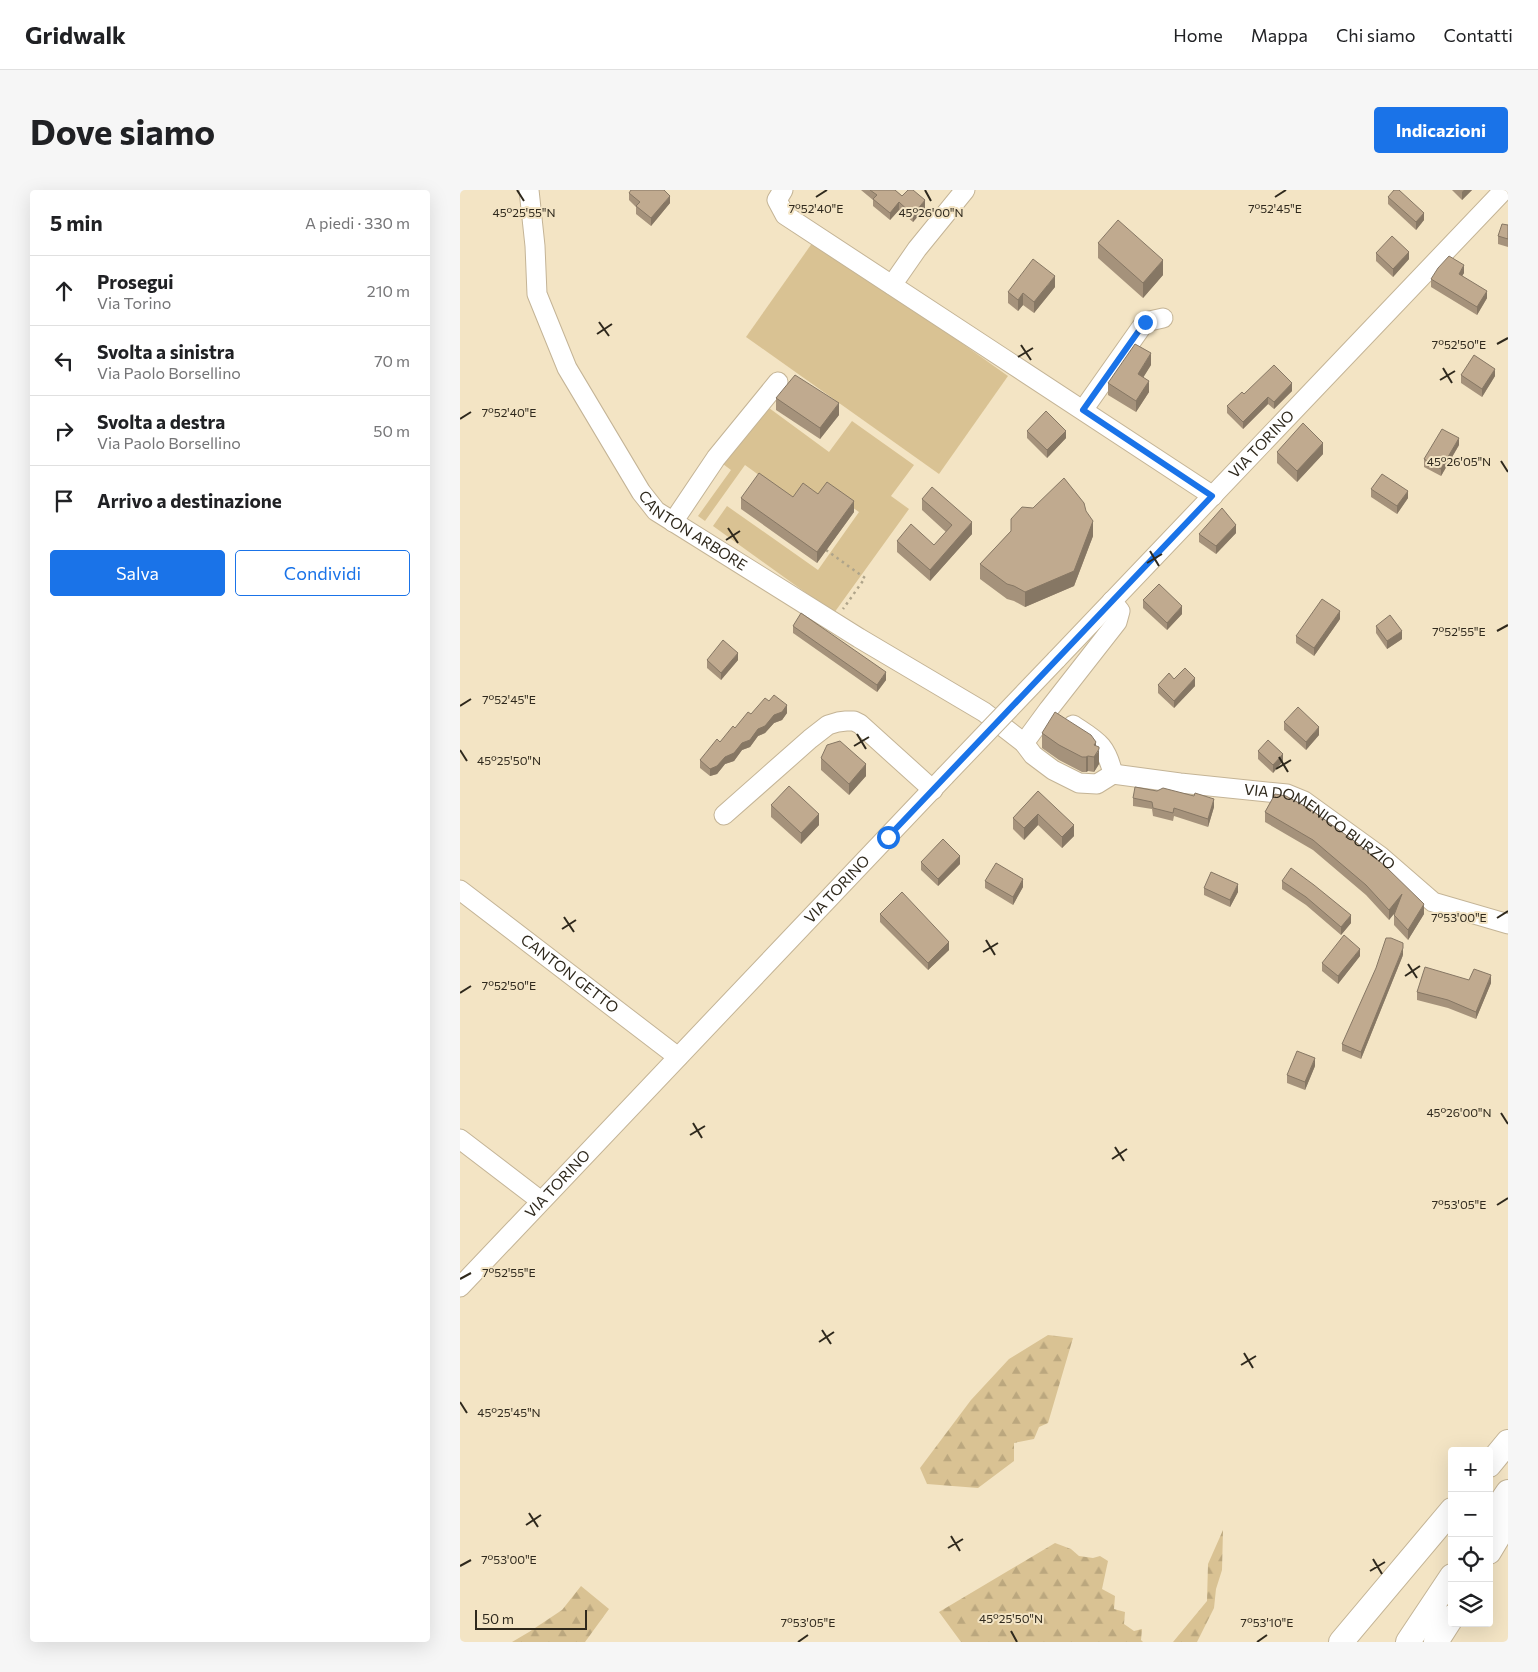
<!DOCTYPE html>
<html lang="it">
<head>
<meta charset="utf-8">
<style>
  body { margin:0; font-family:Commissioner,sans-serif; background:#f6f6f6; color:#202124 }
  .controls { position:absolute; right:15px; bottom:15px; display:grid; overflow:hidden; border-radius:5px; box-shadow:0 5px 20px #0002 }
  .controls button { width:45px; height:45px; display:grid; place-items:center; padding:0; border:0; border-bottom:1px solid #e0e0e0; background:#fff; color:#202124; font:25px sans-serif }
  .scale { position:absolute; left:15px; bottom:12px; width:112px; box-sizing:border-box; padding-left:5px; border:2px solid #2f291d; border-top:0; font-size:14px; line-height:18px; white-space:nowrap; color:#2f291d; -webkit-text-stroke:4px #f3e4c4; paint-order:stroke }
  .stop { position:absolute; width:15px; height:15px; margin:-11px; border:4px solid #1a73e8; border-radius:50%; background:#fff }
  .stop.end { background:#1a73e8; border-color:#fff; box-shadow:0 1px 5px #0008 }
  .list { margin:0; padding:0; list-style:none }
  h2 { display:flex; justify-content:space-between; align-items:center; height:65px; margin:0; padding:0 20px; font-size:21px }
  h2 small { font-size:16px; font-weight:400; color:#757577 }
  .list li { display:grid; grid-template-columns:32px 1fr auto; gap:15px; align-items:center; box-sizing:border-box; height:70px; padding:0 20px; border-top:1px solid #e0e0e0 }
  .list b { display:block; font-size:19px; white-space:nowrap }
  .list p { margin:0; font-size:16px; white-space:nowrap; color:#757577 }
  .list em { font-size:16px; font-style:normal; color:#757577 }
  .actions { display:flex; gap:10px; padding:15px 20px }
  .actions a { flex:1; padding:11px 0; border:1px solid #1a73e8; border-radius:5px; text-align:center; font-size:18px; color:#1a73e8 }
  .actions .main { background:#1a73e8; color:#fff }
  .icon { flex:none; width:28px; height:28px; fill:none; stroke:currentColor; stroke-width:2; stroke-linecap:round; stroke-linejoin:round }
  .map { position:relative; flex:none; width:1048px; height:1452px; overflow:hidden; border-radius:5px }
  header { display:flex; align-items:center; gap:30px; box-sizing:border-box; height:70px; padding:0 25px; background:#fff; border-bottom:1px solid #e0e0e0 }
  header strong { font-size:24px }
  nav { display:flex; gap:28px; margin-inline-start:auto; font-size:18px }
  .intro { display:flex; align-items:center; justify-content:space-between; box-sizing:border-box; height:120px; padding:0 30px }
  h1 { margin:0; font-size:35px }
  .button { padding:12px 22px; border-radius:5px; background:#1a73e8; color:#fff; font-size:18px; font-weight:700 }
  main { display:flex; gap:30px; padding:0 30px }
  aside { flex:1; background:#fff; border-radius:5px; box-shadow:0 5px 20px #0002 }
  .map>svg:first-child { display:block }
  .forest { fill:url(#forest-firs) }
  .pitch { fill:#d9c293 }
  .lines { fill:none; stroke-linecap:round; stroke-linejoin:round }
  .minor-casing { stroke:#c4b496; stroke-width:21 }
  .major-casing { stroke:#c4b496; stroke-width:26 }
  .path { stroke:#afa48a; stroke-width:2.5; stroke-dasharray:2.5 4; stroke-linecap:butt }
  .minor { stroke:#fff; stroke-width:19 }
  .major { stroke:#fff; stroke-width:24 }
  .minor-bridge-casing { stroke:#c4b496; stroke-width:21; stroke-linecap:butt }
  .minor-bridge { stroke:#fff; stroke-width:19 }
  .wall { fill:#a5927b }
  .shaded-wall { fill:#867764 }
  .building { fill:#c0aa8f; stroke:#867764 }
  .route { stroke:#1a73e8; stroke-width:6 }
  .ticks { fill:none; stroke:#2f291d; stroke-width:2 }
  .labels { text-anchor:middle; stroke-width:4; stroke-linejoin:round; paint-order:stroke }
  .street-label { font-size:15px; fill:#2f291d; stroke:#f3e4c4 }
  .ticks-label { font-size:12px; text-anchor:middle; fill:#2f291d; stroke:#f3e4c4; stroke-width:4; stroke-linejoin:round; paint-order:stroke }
</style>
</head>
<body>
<header>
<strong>Gridwalk</strong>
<nav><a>Home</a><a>Mappa</a><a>Chi siamo</a><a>Contatti</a></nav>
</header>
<div class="intro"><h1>Dove siamo</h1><a class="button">Indicazioni</a></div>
<main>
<aside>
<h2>5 min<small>A piedi · 330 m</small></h2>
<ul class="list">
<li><svg class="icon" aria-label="ahead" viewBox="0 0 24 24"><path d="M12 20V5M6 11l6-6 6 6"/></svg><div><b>Prosegui</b><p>Via Torino</p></div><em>210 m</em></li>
<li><svg class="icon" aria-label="left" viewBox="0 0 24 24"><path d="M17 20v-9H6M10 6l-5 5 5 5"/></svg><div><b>Svolta a sinistra</b><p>Via Paolo Borsellino</p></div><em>70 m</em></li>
<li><svg class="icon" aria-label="right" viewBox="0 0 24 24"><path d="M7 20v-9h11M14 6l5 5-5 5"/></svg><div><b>Svolta a destra</b><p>Via Paolo Borsellino</p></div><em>50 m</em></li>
<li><svg class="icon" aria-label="arrive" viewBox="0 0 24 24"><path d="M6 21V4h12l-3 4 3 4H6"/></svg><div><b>Arrivo a destinazione</b></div></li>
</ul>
<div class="actions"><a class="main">Salva</a><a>Condividi</a></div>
</aside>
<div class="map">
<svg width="1048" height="1452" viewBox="0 0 1048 1452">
  <defs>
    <pattern id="forest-firs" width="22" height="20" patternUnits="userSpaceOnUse" patternTransform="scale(1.25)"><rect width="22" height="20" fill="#d9c293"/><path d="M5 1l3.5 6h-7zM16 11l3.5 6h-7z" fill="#bba77e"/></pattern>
  </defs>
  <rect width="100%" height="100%" fill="#f3e4c4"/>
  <g class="forest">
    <path d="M588,1145l25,3 -25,85 -9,4 -5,12 -20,4v18l-36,27 -51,-4 -7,-16 51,-68 38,-41z"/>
    <path d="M763,1340l-1,40 -6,19 -2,19 -17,34h-24l34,-41 1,-37z"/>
    <path d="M595,1353l16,6 8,7 14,2 7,-2 8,5 -6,28 13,7 -1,13 11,3 -1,12 10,7 8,-2 -1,11 2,2h-182l-22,-30z"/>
    <path d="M121,1396l28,23 -24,33h-73l17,-10 33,-22z"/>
  </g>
  <g class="pitch">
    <path d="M355,49l193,137 -69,98 -193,-137z"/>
    <path d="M305,215l64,47 23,-31 62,44 -23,31 18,13 -75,104 -121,-87 14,-20 91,64 41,-58 -30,-21 -18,24 -16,-14 -50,-36 -40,56 -7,-5 33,-46 -12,-9z"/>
  </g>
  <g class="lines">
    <g class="minor-casing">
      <g id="minor">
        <path id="s1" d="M69,0l6,56 2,48 30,74 74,124 15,19 203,127 125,74 40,31 9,12 20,15 26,13 18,1 16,-10"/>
        <path d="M323,0l-6,10 8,15 428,281"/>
        <path d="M432,95l25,-36 48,-59"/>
        <path d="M623,220l62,-88 18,-4"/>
        <path d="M213,332l43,-64 62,-76"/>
        <path id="s2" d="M596,470l448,-470"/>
        <path d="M613,535c24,16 33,19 40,49"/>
        <path d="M564,553l25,-34 68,-87 3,-11 -8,-10"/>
        <path id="s3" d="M653,584l67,9 107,11 17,7 76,55 53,46 75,22"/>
        <path d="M264,625l86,-76 18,-14 10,-3 8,-1h8l6,3 73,66"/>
        <path id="s4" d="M0,700l218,167"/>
        <path d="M0,949l81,62"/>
        <path id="s5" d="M0,1097l485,-511"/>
      </g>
    </g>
    <g class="major-casing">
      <g id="major">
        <path d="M1029,1275l19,-23"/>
        <path d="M1029,1330l19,-28"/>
        <path d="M1029,1362l13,-22 6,-15"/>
        <path d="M881,1452l111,-132"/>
        <path d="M948,1452l44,-66"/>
        <path d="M976,1452l16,-25"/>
      </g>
    </g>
    <path class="path" d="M366,360l39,28 -22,31"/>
    <use href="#minor" class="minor"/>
    <use href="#major" class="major"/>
    <g class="minor-bridge-casing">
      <path id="minor-bridge" d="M485,586l111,-116"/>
    </g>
    <use href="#minor-bridge" class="minor-bridge"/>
  </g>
  <g class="wall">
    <path d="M401,0h34l7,6 23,12 -12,14 -14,-12 -9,10 -17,-14v-6z"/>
    <path d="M992,0h20l-10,10z"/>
    <path d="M169,3l41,10 -19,23 -15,-12v-7l-7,-7z"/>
    <path d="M928,7l36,23 -8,10 -28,-26z"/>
    <path d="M1048,35v22l-10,-3v-8z"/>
    <path d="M638,53l65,32 -20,23 -45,-40z"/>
    <path d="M916,63l33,6 -16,18 -17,-16z"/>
    <path d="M1004,83l-2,3 25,22 -10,17 -46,-28v-8z"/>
    <path d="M595,97l-21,26 -11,-8 -5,6 -10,-8v-11z"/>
    <path d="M691,175l-8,12 6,15 -13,20 -28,-17v-12z"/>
    <path d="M1001,185l34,1 -13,21 -21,-14z"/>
    <path d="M832,201l-18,18 -6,-5 -25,25 -16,-16v-7l17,-12z"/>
    <path d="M316,208l63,17 -19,24 -44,-29z"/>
    <path d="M567,241l39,7 -19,20 -20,-20z"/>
    <path d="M999,255l-18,31 -17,-9v-8z"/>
    <path d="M817,262l46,2 -26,28 -20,-19z"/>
    <path d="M911,299l37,9 -11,16 -26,-17z"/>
    <path d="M358,304l36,18 -37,51 -76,-54v-11l52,-1z"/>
    <path d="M462,309l50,35 -42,47 -33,-29v-11l37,4 12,-13 -24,-22z"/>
    <path d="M551,329l82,17 -19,50 -49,21 -11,-6 -7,-2 -27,-20v-15l31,-33z"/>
    <path d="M776,343l-20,21 -17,-12v-8z"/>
    <path d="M683,410l39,14 -15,16 -24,-22z"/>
    <path d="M880,429l-26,37 -18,-13v-7z"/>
    <path d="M333,436l93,54 -9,12 -84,-59z"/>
    <path d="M916,436l26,13 -15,10 -11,-16z"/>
    <path d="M247,470h31l-17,20 -14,-12z"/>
    <path d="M714,489l21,7 -21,22 -16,-15v-8z"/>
    <path d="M327,523l-5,7 -8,3 -9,10 -7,3 -8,11 -8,3 -8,11 -9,3 -8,10 -7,2 -10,-8v-8l51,-46z"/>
    <path d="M824,532l35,13 -13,15 -22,-20z"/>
    <path d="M582,543l54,13 3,18 -5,8 -6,-1 -2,1h-4l-23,-12 -17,-12z"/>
    <path d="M798,561l25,10 -10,12 -15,-14z"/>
    <path d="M361,568l45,18 -17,19 -28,-25z"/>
    <path d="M578,601l36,45 -12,12 -24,-23 -14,15 -11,-11v-11z"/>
    <path d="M815,604l149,120 -16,26 -14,-15v-10l1,-3 -6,8 -23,-25 -53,-45 -48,-28v-10z"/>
    <path d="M673,608l81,9 -6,20 -34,-11 -1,5 -20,-5 -1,-7 -19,-3z"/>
    <path d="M311,615l48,20 -18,19 -30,-27z"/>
    <path d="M461,672l39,2 -22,22 -17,-16z"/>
    <path d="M525,691l38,6 -10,18 -28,-17z"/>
    <path d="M822,691l69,42 -10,12 -35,-30 -24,-16z"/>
    <path d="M744,698l34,4 -8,15 -26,-12z"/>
    <path d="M420,724l69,36 -21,20 -48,-48z"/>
    <path d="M943,765l-42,104 -19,-8v-7z"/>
    <path d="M900,766l-22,28 -16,-13v-8z"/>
    <path d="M1009,790l22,3 -15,36 -28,-11 -31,-8v-8z"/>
    <path d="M855,876l-10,24 -18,-7v-8z"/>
  </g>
  <g class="shaded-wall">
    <path d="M1004,0h8l-10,10v-8z"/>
    <path d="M210,6v7l-19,23v-8z"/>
    <path d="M465,10v8l-12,14v-7z"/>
    <path d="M439,12v8l-9,10v-7z"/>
    <path d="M964,23v7l-8,10v-8z"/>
    <path d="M949,62v7l-16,18v-8z"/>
    <path d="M703,70v15l-20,23v-15z"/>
    <path d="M1004,75v8l-5,8v-7z"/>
    <path d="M595,86v11l-21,26v-11z"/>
    <path d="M1027,101v7l-10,17v-8z"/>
    <path d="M563,103v12l-5,6v-11z"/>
    <path d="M691,163v12l-13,21v-12z"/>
    <path d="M1035,179v7l-13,21v-8z"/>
    <path d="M689,191v11l-13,20v-11z"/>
    <path d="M832,193v8l-18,18v-7z"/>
    <path d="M808,207v7l-25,25v-7z"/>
    <path d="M379,213v12l-19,24v-11z"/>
    <path d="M606,241v7l-19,20v-8z"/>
    <path d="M999,248v7l-18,31v-7z"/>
    <path d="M863,253v11l-26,28v-11z"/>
    <path d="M948,301v7l-11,16v-8z"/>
    <path d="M394,311v11l-37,51v-11z"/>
    <path d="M633,331v15l-19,50 -49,21v-15z"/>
    <path d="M512,332v12l-42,47v-11z"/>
    <path d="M776,335v8l-20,21v-8z"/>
    <path d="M722,416v8l-15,16v-7z"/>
    <path d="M880,421v8l-26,37v-8z"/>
    <path d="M942,441v8l-15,10v-8z"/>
    <path d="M278,463v7l-17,20v-7z"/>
    <path d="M426,482v8l-9,12v-7z"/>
    <path d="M735,488v8l-21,22v-7z"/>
    <path d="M327,515v8l-5,7 -8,3 -9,10 -7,3 -8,11 -8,3 -8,11 -9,3 -8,10 -7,2v-7l64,-54z"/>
    <path d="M859,537v8l-13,15v-8z"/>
    <path d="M636,552v13l3,-6v15l-5,8v-27z"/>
    <path d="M823,564v7l-10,12v-8z"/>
    <path d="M628,566v15l-2,1v-15z"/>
    <path d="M406,574v12l-17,19v-11z"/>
    <path d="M754,609v8l-6,20v-8z"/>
    <path d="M359,624v11l-18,19v-11z"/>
    <path d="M578,624v11l-14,15v-12z"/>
    <path d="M614,635v11l-12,12v-11z"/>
    <path d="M500,666v8l-22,22v-7z"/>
    <path d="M563,689v8l-10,18v-8z"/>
    <path d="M778,694v8l-8,15v-7z"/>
    <path d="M942,704v10l-13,16v-10z"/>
    <path d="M964,714v10l-16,26v-10z"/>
    <path d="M891,725v8l-10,12v-8z"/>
    <path d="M489,752v8l-21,20v-7z"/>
    <path d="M943,758v7l-42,104v-7z"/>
    <path d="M900,759v7l-22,28v-8z"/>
    <path d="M1031,785v8l-15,36v-7z"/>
    <path d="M855,868v8l-10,24v-8z"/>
  </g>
  <g class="building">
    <path d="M171,0h33l6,6 -19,22 -15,-12 4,-4 -11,-9z"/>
    <path d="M410,0h25l7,6 6,-6h5l12,10 -12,15 -14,-13 -9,11 -17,-14 4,-4z"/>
    <path d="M934,0h5l25,23 -8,9 -28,-25z"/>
    <path d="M658,30l45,40 -20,23 -45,-40z"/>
    <path d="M1042,34l6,1v14l-10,-3z"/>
    <path d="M932,46l17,16 -16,17 -17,-16z"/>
    <path d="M989,66l15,9 -5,9 28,17 -10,16 -46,-28 7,-11z"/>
    <path d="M573,69l22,17 -21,26 -11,-9 -5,7 -10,-8z"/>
    <path d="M675,154l16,9 -13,21 11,7 -13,20 -28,-18z"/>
    <path d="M1014,165l21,14 -13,20 -21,-14z"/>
    <path d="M814,175l18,18 -18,19 -6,-5 -25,25 -16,-16 15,-14 2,2z"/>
    <path d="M335,185l44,28 -19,25 -44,-30z"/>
    <path d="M586,221l20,20 -19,19 -20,-19z"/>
    <path d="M843,233l20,20 -26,28 -20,-19z"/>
    <path d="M982,239l17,9 -18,31 -17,-10z"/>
    <path d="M299,283l34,24 10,-14 15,11 9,-12 27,19 -37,51 -76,-54z"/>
    <path d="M922,284l26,17 -11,15 -26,-17z"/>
    <path d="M604,288l20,25 2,8 7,10 -19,50 -49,21 -11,-6 -7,-2 -27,-20 31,-33v-12l11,-12 11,1z"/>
    <path d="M472,297l40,35 -42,48 -33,-29 14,-17 23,21 18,-20 -30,-26z"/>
    <path d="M762,318l14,17 -20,21 -17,-12z"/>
    <path d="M699,394l23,22 -15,17 -24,-23z"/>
    <path d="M862,409l18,12 -26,37 -18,-12z"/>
    <path d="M341,423l85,59 -9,13 -84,-59z"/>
    <path d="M930,425l12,16 -15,10 -11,-15z"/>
    <path d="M263,450l15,13 -17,20 -14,-13z"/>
    <path d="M725,478l10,10 -21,23 -16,-16 11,-12 5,6z"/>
    <path d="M314,505l13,10 -5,7 -8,3 -9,11 -7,3 -8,11 -8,3 -8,10 -9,4 -8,9 -7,3 -10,-9 17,-21 3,3 13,-16 2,2 13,-16 3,2 14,-16 4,3z"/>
    <path d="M838,517l21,20 -13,15 -22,-20z"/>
    <path d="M595,522l36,23 5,7 -2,3 5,2v2l-5,8 -6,-1 -2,1h-4l-23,-12 -17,-12z"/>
    <path d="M808,550l15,14 -10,11 -15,-14z"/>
    <path d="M380,551l26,23 -17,20 -28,-26 6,-13z"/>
    <path d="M329,596l30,28 -18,19 -30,-28z"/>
    <path d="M675,597l22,4 6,-3 31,8 1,-3 19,6 -6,20 -34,-11 -1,5 -20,-5 -1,-6 -19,-4z"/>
    <path d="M578,601l36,34 -12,12 -24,-23 -14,14 -11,-10z"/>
    <path d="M815,604l11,2 24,13 47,34 28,23 39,38 -16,26 -14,-15 8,-21 -13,16 -23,-25 -53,-45 -48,-28z"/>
    <path d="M483,649l17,17 -22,23 -17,-17z"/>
    <path d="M536,673l27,16 -10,18 -28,-16z"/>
    <path d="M831,678l23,17 37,30 -10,12 -35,-30 -24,-16z"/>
    <path d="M751,682l27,12 -8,16 -26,-12z"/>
    <path d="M442,702l47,50 -21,21 -48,-49z"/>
    <path d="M884,745l16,14 -22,27 -16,-13z"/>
    <path d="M926,748h5l12,5v5l-42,104 -19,-8 34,-76z"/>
    <path d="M965,777l44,13 5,-11 17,6 -15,37 -28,-12 -31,-8z"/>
    <path d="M837,861l18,7 -10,24 -18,-7z"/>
  </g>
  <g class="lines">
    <path class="route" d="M428,647l324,-341 -129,-86 62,-88"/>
  </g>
  <path class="ticks" d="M57,0l7,11M465,0l6,11M356,7l11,-7M815,7l11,-7M139,132l10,14M137,144l15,-10M1037,154l11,-6M561,155l10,15M558,167l15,-9M983,178l9,15M980,190l15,-9M0,229l11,-7M1041,271l7,11M268,338l10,15M266,350l14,-9M690,361l9,15M687,373l15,-9M1037,441l11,-6M0,516l11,-7M397,544l9,15M394,556l15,-9M0,560l7,11M819,567l9,15M816,579l15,-9M104,727l10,15M1037,728l11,-7M102,739l14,-9M526,750l9,15M523,762l15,-9M948,774l9,14M945,786l15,-10M0,803l11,-7M1041,923l7,11M233,933l9,15M230,945l15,-9M655,957l9,14M652,969l15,-10M1037,1015l11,-7M0,1089l11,-6M362,1140l9,14M359,1152l15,-10M784,1163l9,15M781,1175l15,-9M0,1212l7,11M69,1323l9,14M66,1335l15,-10M491,1346l9,15M488,1358l15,-9M913,1369l9,15M0,1376l11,-6M910,1381l15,-9M551,1441l6,11M338,1452l10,-7M797,1452l10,-7"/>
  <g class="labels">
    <g class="street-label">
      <text dy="5" stroke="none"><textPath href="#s2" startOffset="298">VIA TORINO</textPath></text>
      <text dy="5" stroke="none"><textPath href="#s1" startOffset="394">CANTON ARBORE</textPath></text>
      <text dy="5" stroke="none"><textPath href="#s3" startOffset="218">VIA DOMENICO BURZIO</textPath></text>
      <text dy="5" stroke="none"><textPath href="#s5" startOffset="548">VIA TORINO</textPath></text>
      <text dy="5" stroke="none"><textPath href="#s4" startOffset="138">CANTON GETTO</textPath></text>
      <text dy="5" stroke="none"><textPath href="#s5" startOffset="142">VIA TORINO</textPath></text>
    </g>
  </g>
  <g class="ticks-label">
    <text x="356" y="23">7°52'40"E</text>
    <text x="815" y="23">7°52'45"E</text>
    <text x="64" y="27">45°25'55"N</text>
    <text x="471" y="27">45°26'00"N</text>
    <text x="999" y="159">7°52'50"E</text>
    <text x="49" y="227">7°52'40"E</text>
    <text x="999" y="276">45°26'05"N</text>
    <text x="999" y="446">7°52'55"E</text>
    <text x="49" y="514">7°52'45"E</text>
    <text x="49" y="575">45°25'50"N</text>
    <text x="999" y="732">7°53'00"E</text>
    <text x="49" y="800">7°52'50"E</text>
    <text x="999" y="927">45°26'00"N</text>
    <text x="999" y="1019">7°53'05"E</text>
    <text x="49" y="1087">7°52'55"E</text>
    <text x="49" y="1227">45°25'45"N</text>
    <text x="49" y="1374">7°53'00"E</text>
    <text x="551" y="1433">45°25'50"N</text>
    <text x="348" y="1437">7°53'05"E</text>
    <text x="807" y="1437">7°53'10"E</text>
  </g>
</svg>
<div class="controls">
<button>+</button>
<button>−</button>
<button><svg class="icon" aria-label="locate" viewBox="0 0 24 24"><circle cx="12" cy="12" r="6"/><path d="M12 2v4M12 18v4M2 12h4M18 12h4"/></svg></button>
<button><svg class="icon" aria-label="layers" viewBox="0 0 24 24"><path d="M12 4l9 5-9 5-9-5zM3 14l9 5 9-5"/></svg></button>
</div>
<div class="scale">50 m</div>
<div class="stop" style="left:428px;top:647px"></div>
<div class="stop end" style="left:685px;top:132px"></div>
</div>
</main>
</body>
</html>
